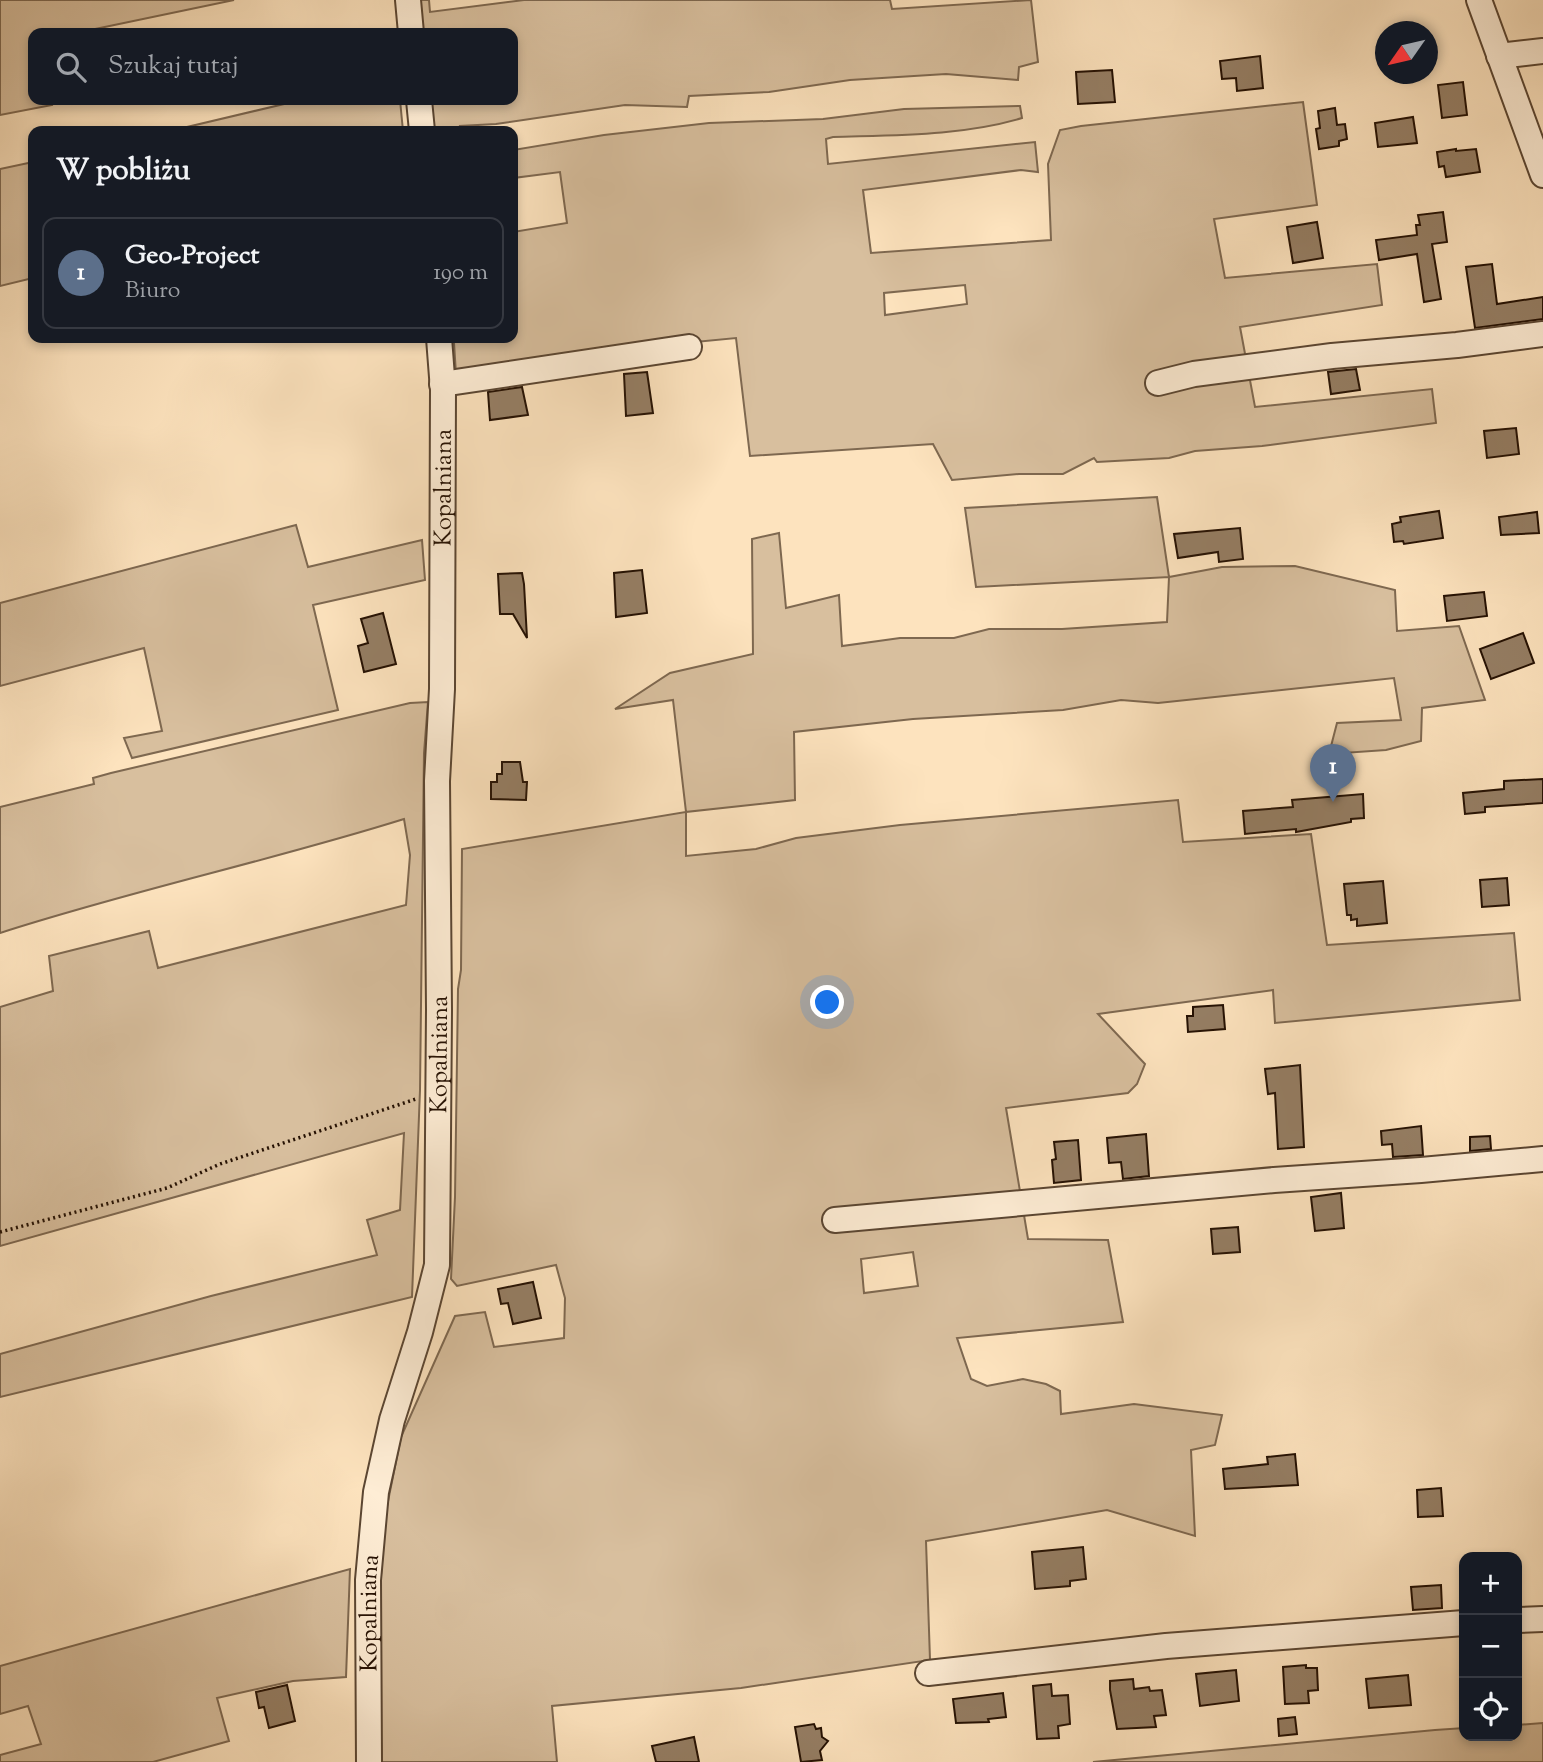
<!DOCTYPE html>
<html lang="pl">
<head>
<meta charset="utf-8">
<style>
  body { margin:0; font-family:"Sorts Mill Goudy",serif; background:#242831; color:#f1f3f6 }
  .controls { position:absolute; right:21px; bottom:21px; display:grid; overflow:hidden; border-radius:14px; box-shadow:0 4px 10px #0003 }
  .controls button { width:63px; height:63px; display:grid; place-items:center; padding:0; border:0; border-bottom:2px solid #363941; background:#171b24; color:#f1f3f6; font:35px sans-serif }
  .compass { position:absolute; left:1375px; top:21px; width:63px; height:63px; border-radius:50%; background:#171b24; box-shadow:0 4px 10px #0003; rotate:236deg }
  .you { position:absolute; left:828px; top:1003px; width:24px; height:24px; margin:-18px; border:5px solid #fff; border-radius:50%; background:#1a73e8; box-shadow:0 0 0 10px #1a73e833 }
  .badge { display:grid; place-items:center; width:46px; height:46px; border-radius:50%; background:#d93025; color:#fff; font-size:23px; font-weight:700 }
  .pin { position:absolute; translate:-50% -58px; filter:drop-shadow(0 2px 4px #0008) }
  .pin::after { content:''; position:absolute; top:37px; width:24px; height:21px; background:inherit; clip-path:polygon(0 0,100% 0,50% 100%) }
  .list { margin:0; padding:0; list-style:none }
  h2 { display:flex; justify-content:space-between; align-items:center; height:91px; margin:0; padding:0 28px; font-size:30px }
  h2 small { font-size:23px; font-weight:400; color:#9ea1a6 }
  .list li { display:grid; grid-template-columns:46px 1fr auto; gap:21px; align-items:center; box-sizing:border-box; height:112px; margin:0 14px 14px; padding:0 14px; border:2px solid #363941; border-radius:14px }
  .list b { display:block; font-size:26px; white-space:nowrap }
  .list p { margin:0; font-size:23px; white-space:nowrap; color:#9ea1a6 }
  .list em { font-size:23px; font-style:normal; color:#9ea1a6 }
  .icon { flex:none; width:38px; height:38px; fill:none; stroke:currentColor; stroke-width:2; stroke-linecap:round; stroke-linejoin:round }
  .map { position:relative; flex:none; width:1543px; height:1762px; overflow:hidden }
  .search { position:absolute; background:#171b24; box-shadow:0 4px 10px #0003; left:28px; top:28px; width:490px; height:77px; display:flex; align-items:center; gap:18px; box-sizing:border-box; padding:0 24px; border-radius:14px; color:#9ea1a6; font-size:26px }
  .panel { position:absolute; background:#171b24; box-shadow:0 4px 10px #0003; left:28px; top:126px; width:490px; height:217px; border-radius:14px }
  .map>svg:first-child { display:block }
  .green { fill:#d8bf9e; stroke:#7e6850; stroke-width:2; fill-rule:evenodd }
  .building { fill:#957e64; stroke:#251103; stroke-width:2 }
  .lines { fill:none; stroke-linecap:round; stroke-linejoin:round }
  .minor-casing { stroke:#5b4632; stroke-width:28 }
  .path { stroke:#251103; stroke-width:3.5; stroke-dasharray:2 3.5; stroke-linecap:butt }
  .minor { stroke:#feedd5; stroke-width:24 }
  .labels { text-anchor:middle; stroke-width:7; stroke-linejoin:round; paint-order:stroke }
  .street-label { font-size:24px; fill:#251103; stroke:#feedd5 }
</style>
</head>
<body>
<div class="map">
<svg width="1543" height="1762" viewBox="0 0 1543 1762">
  <rect width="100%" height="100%" fill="#fde3be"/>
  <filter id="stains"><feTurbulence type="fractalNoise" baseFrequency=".00286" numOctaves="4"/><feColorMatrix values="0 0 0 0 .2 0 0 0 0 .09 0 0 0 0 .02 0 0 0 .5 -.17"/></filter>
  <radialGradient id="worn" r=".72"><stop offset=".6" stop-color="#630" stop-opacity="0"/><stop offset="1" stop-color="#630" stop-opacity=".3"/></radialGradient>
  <g class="green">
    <path d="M0,0h234l-158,33h-43v67h18l1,5 -52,10z"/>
    <path d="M419,0h10l1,12 94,-12h366l2,9 139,-9 7,62 -19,5 -1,13 -72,-6 -96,6 -81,12 -80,4 -2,11 -62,-2 -129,19 -36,2 1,5h-30l-3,-31h85v-67h-91z"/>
    <path d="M301,100h99l3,31h-233z"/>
    <path d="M1303,102l14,103 -103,14 11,59 152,-14 5,41 -142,22 15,80 177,-18 4,34 -174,23 -67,5 -26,7 -72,4 -3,-4 -31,16h-44l-67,6 -19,-36 -183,12 -14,-118 -93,9 -187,27 -2,-31 -4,-5h63v-106l54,-9 -7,-51 -47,6v-28l91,-15 105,-12 114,-4 81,-10 116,-3 2,12c-60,18 -127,17 -189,19l-7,2 2,25 207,-22 3,30 -17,-2 -158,20 8,63 180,-13 -3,-76 12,-34 21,-4zM965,285l2,19 -82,11 -1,-22z"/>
    <path d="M33,162v116l-33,8v-117z"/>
    <path d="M1157,497l12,80 53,-10 73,-1 100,24 2,41 62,-5 26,74 -63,8 -1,33 -35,9 -57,4 8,-31 64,-3 -7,-42 -236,25 -37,-3 -58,10 -150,9 -119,13 1,68 -109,12v44l70,-7 40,-11 104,-13 278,-25 5,42 128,-8 16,111 187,-12 6,67 -245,23 -2,-33 -175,24 47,50 -8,20 -9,9 -122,15 22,131 80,1 15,82 -166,16 14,41 16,7 36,-7 23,5 14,7 1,23 73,-10 88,11 -7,30 -24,5 4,86 -88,-26 -181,31 4,119 -189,28 -189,18 5,56h-175l-6,-123 10,-128 15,-74 54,-121 30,-4 9,35 70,-9 1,-40 -9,-33 -99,21 -6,-7 4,-82 3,-208 3,-19 1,-121 224,-37 -13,-112 -58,9 55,-36 83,-19 -1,-115 27,-6 7,75 53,-13 3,51 58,-8h54l35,-9h73l105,-7 2,-45 -193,10 -11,-79zM913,1252l5,34 -54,7 -3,-34z"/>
    <path d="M296,525l12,42 114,-27 3,40 -112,25 25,105 -206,48 -8,-20 38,-7 -18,-83 -144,38v-83z"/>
    <path d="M428,702l-4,51 -4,337 -8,207 -412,100v-43l211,-58 166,-41 -10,-35 33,-10 4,-77 -404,113v-239l53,-16 -4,-35 100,-25 9,37 248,-63 4,-50 -6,-36c-134,42 -271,71 -404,114v-126l94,-23 -1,-6 18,-5 299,-70z"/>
    <path d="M350,1569l-4,108 -53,4 -76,17 12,43 -76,21h-153v-7l41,-11 -13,-38 -28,8v-48z"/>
    <path d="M1543,1723v39h-450l342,-32 29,-2v8h53v-11z"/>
  </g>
  <g class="building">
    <path d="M1260,56l3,32 -26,3 -1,-13 -14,1 -2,-18z"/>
    <path d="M1112,70l3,32 -37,2 -2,-32z"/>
    <path d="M1463,82l4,33 -25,3 -4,-33z"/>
    <path d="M1335,108l2,17 8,-1 2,15 -8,2v5l-20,3 -3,-20 4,-1 -2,-17z"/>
    <path d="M1413,117l4,26 -39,4 -3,-24z"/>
    <path d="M1456,149v2l20,-2 4,23 -34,5 -2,-11 -5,1 -2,-15z"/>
    <path d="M1443,212l4,30 -15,2 9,55 -17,3 -7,-48 -38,6 -3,-20 41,-5 -1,-10h4l-2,-10z"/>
    <path d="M1317,222l6,36 -30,5 -6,-36z"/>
    <path d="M1492,264l5,40 46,-7v22l-68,9 -9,-61z"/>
    <path d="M1356,369l4,21 -29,4 -3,-22z"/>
    <path d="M647,372l6,41 -27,3 -2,-42z"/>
    <path d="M522,387l6,28 -38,5 -2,-28z"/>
    <path d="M1516,428l3,26 -32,4 -3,-27z"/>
    <path d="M1439,511l4,27 -39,6 -1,-3 -9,1 -2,-18 9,-2 -1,-5z"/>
    <path d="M1537,512l2,21 -38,2 -2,-18z"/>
    <path d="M1240,528l3,31 -24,3 -1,-10 -40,6 -4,-24z"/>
    <path d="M642,570l5,43 -31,4 -2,-44z"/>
    <path d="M522,573l2,11 3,54 -14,-24h-13l-2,-40z"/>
    <path d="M1484,592l3,24 -40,5 -3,-25z"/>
    <path d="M383,613l13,51 -32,8 -6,-26 10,-3 -7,-24z"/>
    <path d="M1523,633l11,30 -43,16 -11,-30z"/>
    <path d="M502,762h18l3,20h4l-1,18 -35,-1v-17h6v-8h5z"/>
    <path d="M1543,779v24l-58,4v5l-20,2 -2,-21 41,-4v-8z"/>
    <path d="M1363,794l1,24 -13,1v3l-55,10v-3l-51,5 -2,-23 50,-4 -1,-7z"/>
    <path d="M1507,878l2,27 -27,2 -2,-27z"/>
    <path d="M1383,881l4,42 -30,3v-7l-6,1v-5h-4l-3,-31z"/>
    <path d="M1223,1005l2,24 -37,3 -1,-16h6v-9z"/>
    <path d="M1300,1065l4,82 -26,2 -3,-56 -7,1 -3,-25z"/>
    <path d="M1421,1126l2,29 -30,2 -1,-13 -10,1 -1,-14z"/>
    <path d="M1146,1134l3,42 -26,3 -2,-17 -12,1 -2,-25z"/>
    <path d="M1490,1136l1,13 -21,2v-14z"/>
    <path d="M1078,1140l3,40 -27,3 -2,-23 4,-1 -2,-17z"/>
    <path d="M1341,1193l3,35 -29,3 -4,-34z"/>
    <path d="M1238,1227l2,25 -27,2 -2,-25z"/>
    <path d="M533,1282l8,36 -28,6 -5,-21 -7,1 -3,-15z"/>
    <path d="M1295,1454l3,31 -73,4 -2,-20 45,-5 -1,-7z"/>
    <path d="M1441,1488l2,28 -25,1 -1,-27z"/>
    <path d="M1083,1547l3,32 -16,2v5l-35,3 -3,-37z"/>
    <path d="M1441,1585l1,23 -29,2 -2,-23z"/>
    <path d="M1306,1665v3h11l1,22 -10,1 1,12 -24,1 -2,-37z"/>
    <path d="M1236,1670l3,31 -39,5 -4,-32z"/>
    <path d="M1408,1675l3,30 -42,3 -3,-29z"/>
    <path d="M1133,1679l1,10 15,-2 1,4 12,-1 4,25 -12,1 2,11 -39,2 -7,-39v-9z"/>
    <path d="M1051,1684l1,12 16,-1 2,29 -12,2 1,12 -22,1 -4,-53z"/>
    <path d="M287,1685l8,36 -26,7 -5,-21 -5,1 -3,-16z"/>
    <path d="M1003,1693l3,24 -18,2 1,3 -33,1 -3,-24z"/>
    <path d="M1295,1717l2,17 -18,2 -1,-17z"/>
    <path d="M814,1724l2,5 5,-1 1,9 6,4 -8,10 2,9 -21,2 -6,-35z"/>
    <path d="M694,1737l5,25h-43l-4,-16z"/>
  </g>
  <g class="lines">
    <g class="minor-casing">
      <g id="minor">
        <path d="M408,0l3,33"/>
        <path d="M1479,0l64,175"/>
        <path d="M1499,56l44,-5"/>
        <path d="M419,100l3,31"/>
        <path d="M1158,383l36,-9 138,-18 125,-11 86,-11"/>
        <path d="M442,384l247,-37"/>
        <path d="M835,1220l439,-40 147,-10 122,-11"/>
        <path d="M1517,1620l26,-1"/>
        <path d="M928,1673l238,-27 298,-23"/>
        <path id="s1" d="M369,1762l-1,-182 8,-88 16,-72 28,-88 17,-67 2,-255 -2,-229 5,-92 1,-299 -4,-52"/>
      </g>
    </g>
    <path class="path" d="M0,1232l167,-44 53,-24 196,-65"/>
    <use href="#minor" class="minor"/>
  </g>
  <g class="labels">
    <g class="street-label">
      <text dy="8" stroke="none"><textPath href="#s1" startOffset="1283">Kopalniana</textPath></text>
      <text dy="8" stroke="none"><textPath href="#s1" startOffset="716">Kopalniana</textPath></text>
      <text dy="8" stroke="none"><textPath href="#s1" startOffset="149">Kopalniana</textPath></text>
    </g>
  </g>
  <rect width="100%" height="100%" filter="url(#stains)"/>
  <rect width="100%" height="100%" fill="url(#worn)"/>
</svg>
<div class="controls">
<button>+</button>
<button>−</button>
<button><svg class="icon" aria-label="locate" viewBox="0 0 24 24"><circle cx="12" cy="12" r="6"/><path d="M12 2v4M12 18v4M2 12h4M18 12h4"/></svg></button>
</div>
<svg class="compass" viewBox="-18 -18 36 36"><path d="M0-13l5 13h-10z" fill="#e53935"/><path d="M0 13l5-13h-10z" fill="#9ea1a6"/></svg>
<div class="you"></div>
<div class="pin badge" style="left:1333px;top:802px;background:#5c6f8a">1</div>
<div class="search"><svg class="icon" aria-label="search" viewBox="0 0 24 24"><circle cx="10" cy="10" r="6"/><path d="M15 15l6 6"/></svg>Szukaj tutaj</div>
<section class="panel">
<h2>W pobliżu<small></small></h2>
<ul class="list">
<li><span class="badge" style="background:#5c6f8a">1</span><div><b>Geo-Project</b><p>Biuro</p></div><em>190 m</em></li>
</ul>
</section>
</div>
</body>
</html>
